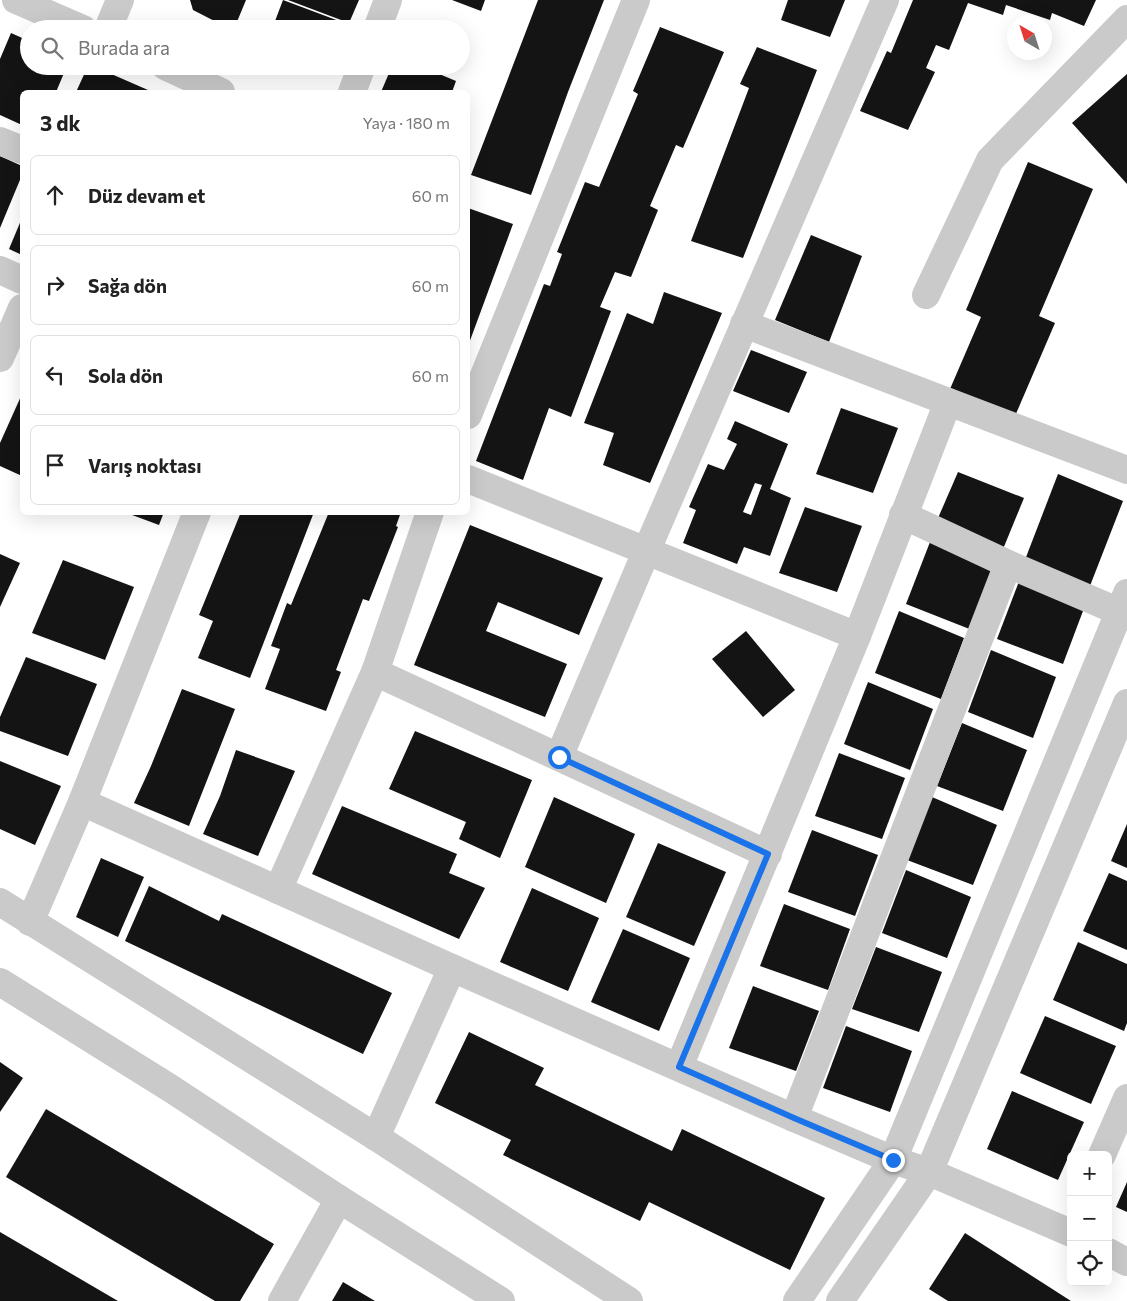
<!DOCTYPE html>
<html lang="tr">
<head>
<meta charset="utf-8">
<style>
  body { margin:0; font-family:Commissioner,sans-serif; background:#f6f6f6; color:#222 }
  .controls { position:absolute; right:15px; bottom:15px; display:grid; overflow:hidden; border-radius:8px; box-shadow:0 5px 20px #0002 }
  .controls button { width:45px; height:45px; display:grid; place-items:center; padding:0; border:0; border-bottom:1px solid #e0e0e0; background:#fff; color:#222; font:25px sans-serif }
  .compass { position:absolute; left:1007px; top:15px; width:45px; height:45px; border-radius:50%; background:#fff; box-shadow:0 5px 20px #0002; rotate:321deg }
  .stop { position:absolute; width:15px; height:15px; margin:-11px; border:4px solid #1a73e8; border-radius:50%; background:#fff }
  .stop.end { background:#1a73e8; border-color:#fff; box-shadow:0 1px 5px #0008 }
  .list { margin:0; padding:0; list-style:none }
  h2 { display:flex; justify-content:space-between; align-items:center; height:65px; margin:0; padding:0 20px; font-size:21px }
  h2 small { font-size:16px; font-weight:400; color:#767676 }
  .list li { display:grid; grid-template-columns:32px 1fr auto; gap:15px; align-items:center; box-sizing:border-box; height:80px; margin:0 10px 10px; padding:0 10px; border:1px solid #e0e0e0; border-radius:8px }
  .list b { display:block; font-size:19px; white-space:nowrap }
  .list em { font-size:16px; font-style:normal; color:#767676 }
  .icon { flex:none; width:28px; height:28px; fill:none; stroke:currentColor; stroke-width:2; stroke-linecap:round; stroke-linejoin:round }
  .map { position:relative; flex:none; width:1127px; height:1301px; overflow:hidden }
  .search { position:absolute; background:#fff; box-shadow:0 5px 20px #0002; left:20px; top:20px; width:450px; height:55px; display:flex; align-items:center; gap:12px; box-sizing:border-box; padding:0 18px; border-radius:28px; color:#767676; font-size:19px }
  .panel { position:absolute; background:#fff; box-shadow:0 5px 20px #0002; left:20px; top:90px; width:450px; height:425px; border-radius:8px }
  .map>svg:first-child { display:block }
  .building { fill:#141414; fill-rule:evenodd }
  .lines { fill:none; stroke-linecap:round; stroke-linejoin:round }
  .minor { stroke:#cacaca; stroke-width:28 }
  .route { stroke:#1a73e8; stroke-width:6 }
</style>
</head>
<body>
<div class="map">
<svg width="1127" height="1301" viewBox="0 0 1127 1301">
  <rect width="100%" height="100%" fill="#fff"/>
  <g class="building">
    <path d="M190,0h56l-12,29h-4l-37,-19z"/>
    <path d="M283,0l56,21 -3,8h-64z"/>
    <path d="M288,0h71l-10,23z"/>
    <path d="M452,0h33l-4,11z"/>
    <path d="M538,0h66l-36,92 -37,103 -60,-20z"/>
    <path d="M788,0h57l-15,37 -49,-17z"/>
    <path d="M913,0h183l-12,26 -32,-13 -2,7 -44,-15 -3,10 -35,-12 -19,47 -13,-5 -10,23 9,4 -27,58 -48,-19 27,-60 4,2z"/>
    <path d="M660,27l64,25 -41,96 -7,-3 -26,61 8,4 -27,67 -16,-5 -15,35 11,4 -40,106 -22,-9 -26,72 -47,-19 68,-177 6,2 12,-32 -5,-2 28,-70 14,5 39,-93 -5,-3z"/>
    <path d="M11,33l18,8v25h38l-11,26h-34v33l-22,-10v-56z"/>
    <path d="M757,47l60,23 -74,188 -52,-17 58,-153 -9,-4z"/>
    <path d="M88,66h5l55,24 -1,2h-71z"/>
    <path d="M392,66h28l36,15 -4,11h-71z"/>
    <path d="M1127,74v110l-55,-61z"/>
    <path d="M0,156l22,10v9l-22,53z"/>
    <path d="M1028,162l65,27 -54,127 16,7 -40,93 -65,-27 31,-72 -15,-7z"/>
    <path d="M468,208l45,16 -45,122z"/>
    <path d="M22,218v37l-13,-6z"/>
    <path d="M811,235l51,21 -33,86 -54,-22z"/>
    <path d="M664,292l58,21 -72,170 -47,-18 11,-32 -30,-10 43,-110 26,11z"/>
    <path d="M751,350l56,22 -18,41 -56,-22z"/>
    <path d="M22,394v82l-22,-10v-23z"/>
    <path d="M841,408l57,20 -25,65 -57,-19z"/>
    <path d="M735,421l53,23 -18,45 21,9 -21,58 -26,-9 -7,17 -54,-21 13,-33 -7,-3 19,-43 16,6 13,-26 -10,-5zM755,483l7,2 -11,30 -8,-3z"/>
    <path d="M958,472l66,26 -23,56 -66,-29z"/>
    <path d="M1058,474l65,27 -35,90 -65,-26z"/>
    <path d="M805,507l57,19 -25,66 -58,-19z"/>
    <path d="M124,512h40l-5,13z"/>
    <path d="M241,512h73l-64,166 -52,-20 15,-37 -14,-6z"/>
    <path d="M329,512h72l-5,14 2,1 -29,74 -6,-2 -27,71 5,2 -15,39 -61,-22 15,-40 -9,-3 16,-43 4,2z"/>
    <path d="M470,525l133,53 -24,57 -81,-33 -12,29 81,33 -22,53 -131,-52z"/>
    <path d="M930,542l65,27 -23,61 -66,-26z"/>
    <path d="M0,554l20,9 -20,44z"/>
    <path d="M63,560l71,27 -29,73 -73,-27z"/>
    <path d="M1021,576l65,27 -23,61 -66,-25z"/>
    <path d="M899,611l65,27 -23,61 -66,-26z"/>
    <path d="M746,631l49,59 -32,27 -51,-58z"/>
    <path d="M991,650l65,27 -23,61 -65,-26z"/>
    <path d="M26,657l71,27 -29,72 -68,-25v-14z"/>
    <path d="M868,682l65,27 -23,61 -66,-26z"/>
    <path d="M182,689l53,20 -46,117 -55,-23 17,-37z"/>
    <path d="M962,723l65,27 -24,61 -66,-25z"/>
    <path d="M415,731l117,49 -32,78 -41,-19 7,-17 -77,-33z"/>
    <path d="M236,750l59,21 -37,85 -55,-22 17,-38z"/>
    <path d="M839,753l66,25 -23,61 -67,-23z"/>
    <path d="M0,761l61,25 -26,59 -35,-16z"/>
    <path d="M554,797l81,37 -29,69 -81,-36z"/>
    <path d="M932,797l65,28 -24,60 -66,-25z"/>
    <path d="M342,806l115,48 -8,19 36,15 -26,51 -147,-65z"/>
    <path d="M1127,824v44l-16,-7z"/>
    <path d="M812,830l66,25 -23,61 -67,-24z"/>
    <path d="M658,843l68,29 -32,74 -68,-29z"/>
    <path d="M101,858l43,19 -26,60 -42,-20z"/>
    <path d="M906,870l65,27 -24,61 -65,-25z"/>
    <path d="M1109,873l18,8v69l-44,-19z"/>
    <path d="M149,886l70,35 3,-7 170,79 -29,61 -238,-113z"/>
    <path d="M532,888l67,30 -31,73 -68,-29z"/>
    <path d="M784,904l66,25 -22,61 -68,-24z"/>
    <path d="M623,929l67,29 -31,73 -68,-29z"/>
    <path d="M1078,942l49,22v59l-3,8 -71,-31z"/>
    <path d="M876,947l66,25 -23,60 -67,-23z"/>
    <path d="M753,986l66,25 -23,60 -67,-23z"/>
    <path d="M1045,1016l71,30 -25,58 -71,-31z"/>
    <path d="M846,1026l66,25 -22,61 -67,-24z"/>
    <path d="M469,1032l75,36 -9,17 137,66 10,-22 143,69 -35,72 -141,-68 -9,19 -137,-66 8,-15 -76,-37z"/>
    <path d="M0,1062l23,16 -23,34z"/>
    <path d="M1012,1091l72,31 -26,58 -71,-31z"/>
    <path d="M46,1109l228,135 -34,57h-25l-209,-124z"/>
    <path d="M1127,1182v30l-11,-5z"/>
    <path d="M0,1232l118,69h-118z"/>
    <path d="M965,1233l106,68h-123l-19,-12z"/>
    <path d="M343,1282l32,19h-43z"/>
  </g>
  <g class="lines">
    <g class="minor">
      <path d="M16,0l67,29"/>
      <path d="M108,29l12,-29"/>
      <path d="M377,29l11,-29"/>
      <path d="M165,66l56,26"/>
      <path d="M352,92l10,-26"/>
      <path d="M0,141l22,9"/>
      <path d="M0,270l22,10"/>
      <path d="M926,295l64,-135 137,-141"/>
      <path d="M744,324l383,146"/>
      <path d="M0,358l22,-50"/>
      <path d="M468,415l168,-415"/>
      <path d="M468,479l389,157"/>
      <path d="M903,515l105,49 112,48"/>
      <path d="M375,672l393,182"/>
      <path d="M559,757l87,-205 239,-552"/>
      <path d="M82,802l370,166 342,150 99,42 36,12 142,61"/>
      <path d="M278,890l97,-218 55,-160"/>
      <path d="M0,902l376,235 253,164"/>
      <path d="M30,922l52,-120 115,-290"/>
      <path d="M0,982l170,106 169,111 162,102"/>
      <path d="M679,1067l178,-431 91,-234"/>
      <path d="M794,1118l214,-554"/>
      <path d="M376,1137l76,-169"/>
      <path d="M1102,1155l25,-57"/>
      <path d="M1108,1252l19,10"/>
      <path d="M282,1301l57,-102"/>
      <path d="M797,1301l96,-141 234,-567"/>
      <path d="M840,1301l89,-129 198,-469"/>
    </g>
  </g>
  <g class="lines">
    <path class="route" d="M559,757l209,97 -89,213 115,51 99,42"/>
  </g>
</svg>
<div class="controls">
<button>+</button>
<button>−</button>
<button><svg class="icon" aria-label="locate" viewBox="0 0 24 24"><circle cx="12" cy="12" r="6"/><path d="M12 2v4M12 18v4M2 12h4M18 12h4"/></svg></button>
</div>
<svg class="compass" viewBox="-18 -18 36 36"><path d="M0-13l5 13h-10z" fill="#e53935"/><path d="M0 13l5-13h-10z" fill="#767676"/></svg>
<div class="stop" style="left:559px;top:757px"></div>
<div class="stop end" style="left:893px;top:1160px"></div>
<div class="search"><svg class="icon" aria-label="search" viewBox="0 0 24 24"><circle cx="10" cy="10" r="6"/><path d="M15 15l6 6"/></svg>Burada ara</div>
<section class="panel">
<h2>3 dk<small>Yaya · 180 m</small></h2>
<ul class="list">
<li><svg class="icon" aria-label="ahead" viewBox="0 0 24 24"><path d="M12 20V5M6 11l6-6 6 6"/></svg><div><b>Düz devam et</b></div><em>60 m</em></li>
<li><svg class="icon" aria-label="right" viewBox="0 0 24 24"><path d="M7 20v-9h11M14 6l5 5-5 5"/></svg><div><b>Sağa dön</b></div><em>60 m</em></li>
<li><svg class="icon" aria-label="left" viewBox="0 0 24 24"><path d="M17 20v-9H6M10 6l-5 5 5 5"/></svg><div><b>Sola dön</b></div><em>60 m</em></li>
<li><svg class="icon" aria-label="arrive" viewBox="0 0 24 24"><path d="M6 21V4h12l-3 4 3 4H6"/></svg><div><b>Varış noktası</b></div></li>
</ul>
</section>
</div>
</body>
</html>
